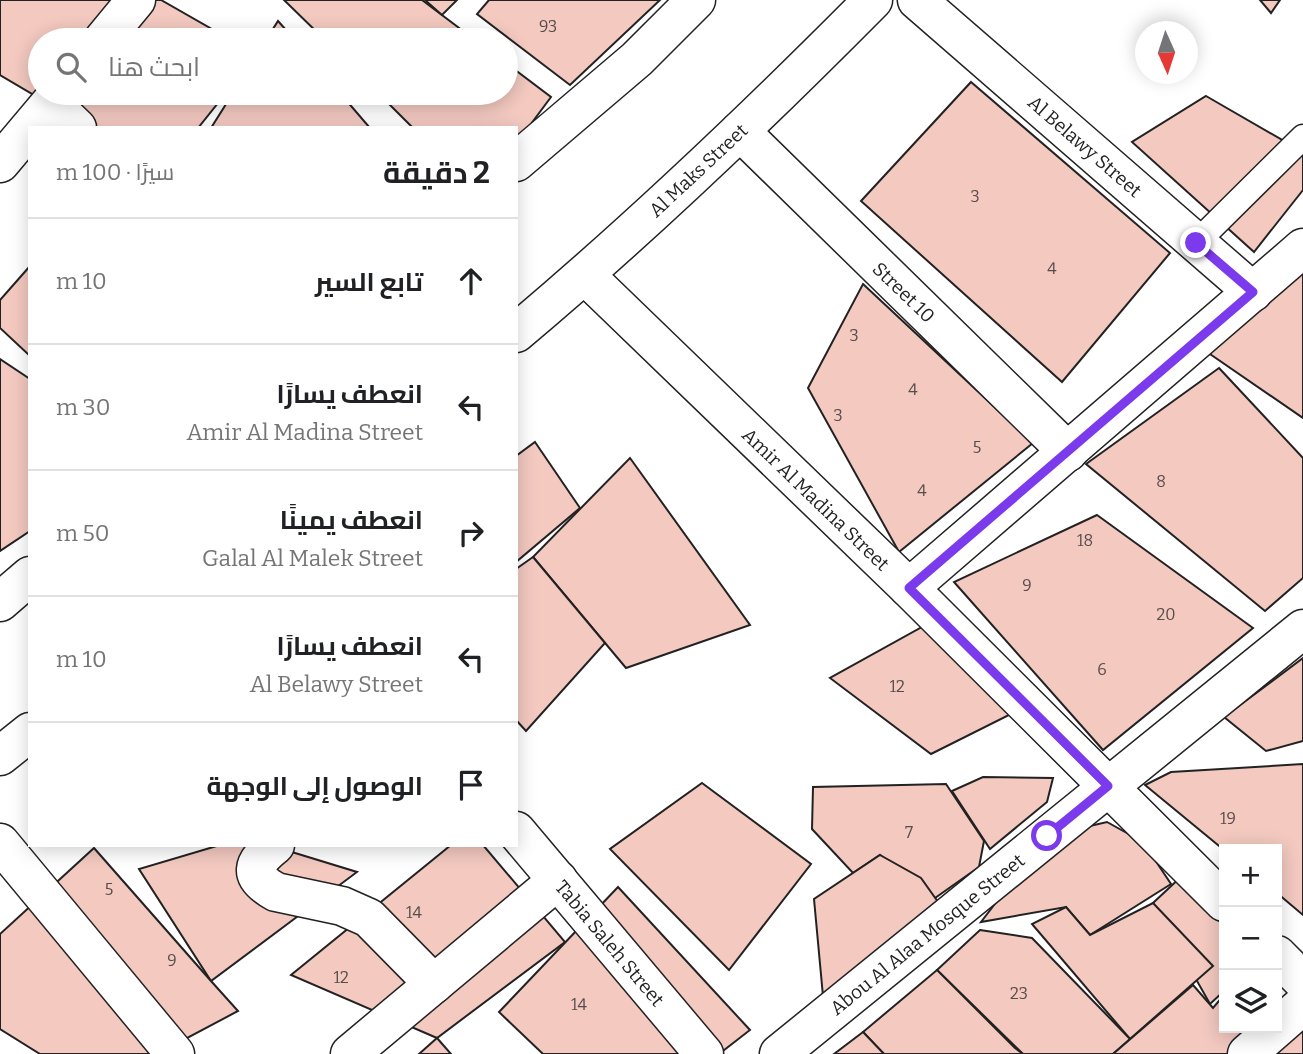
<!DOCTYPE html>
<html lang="ar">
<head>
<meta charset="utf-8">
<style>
  body { margin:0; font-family:Bitter,Cairo,serif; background:#f2f2f2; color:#202124; direction:rtl }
  .controls { position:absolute; right:21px; bottom:21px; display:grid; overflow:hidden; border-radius:0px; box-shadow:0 4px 18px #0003 }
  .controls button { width:63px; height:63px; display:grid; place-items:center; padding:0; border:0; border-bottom:2px solid #e0e0e0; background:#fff; color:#202124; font:35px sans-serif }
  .compass { position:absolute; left:1135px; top:21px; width:63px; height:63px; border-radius:50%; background:#fff; box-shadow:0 4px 18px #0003; rotate:177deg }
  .stop { position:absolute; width:21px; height:21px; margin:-16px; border:5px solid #7c3aed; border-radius:50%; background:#fff }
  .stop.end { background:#7c3aed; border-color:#fff; box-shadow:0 2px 7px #0008 }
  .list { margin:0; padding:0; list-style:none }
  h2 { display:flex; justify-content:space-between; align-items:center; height:91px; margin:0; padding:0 28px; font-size:30px }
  h2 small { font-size:23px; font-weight:400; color:#757577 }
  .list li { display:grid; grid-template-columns:46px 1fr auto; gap:21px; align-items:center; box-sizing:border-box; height:126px; padding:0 28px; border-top:2px solid #e0e0e0 }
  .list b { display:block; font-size:26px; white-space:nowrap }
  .list p { margin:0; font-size:23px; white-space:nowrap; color:#757577 }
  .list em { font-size:23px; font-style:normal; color:#757577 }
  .icon { flex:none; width:38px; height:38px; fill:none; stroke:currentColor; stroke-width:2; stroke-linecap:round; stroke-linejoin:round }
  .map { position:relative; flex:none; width:1303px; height:1054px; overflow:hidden; direction:ltr }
  .search { position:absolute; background:#fff; box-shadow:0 4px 18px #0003; left:28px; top:28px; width:490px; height:77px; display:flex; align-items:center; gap:18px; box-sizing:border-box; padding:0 24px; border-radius:38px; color:#757577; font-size:26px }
  .panel { position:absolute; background:#fff; box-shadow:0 4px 18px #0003; left:28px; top:126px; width:490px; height:721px; border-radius:0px; direction:rtl }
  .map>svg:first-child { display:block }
  .building { fill:#f3c9c0; stroke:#222; stroke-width:2 }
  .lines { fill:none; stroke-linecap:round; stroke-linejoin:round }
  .service-casing { stroke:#222; stroke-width:27 }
  .minor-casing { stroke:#222; stroke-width:41 }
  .primary-casing { stroke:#222; stroke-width:41 }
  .service { stroke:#fff; stroke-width:24 }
  .minor { stroke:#fff; stroke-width:38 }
  .primary { stroke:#fff; stroke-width:38 }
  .route { stroke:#7c3aed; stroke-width:9 }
  .labels { text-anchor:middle; stroke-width:5; stroke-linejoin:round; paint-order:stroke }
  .number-label { font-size:16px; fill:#564c4a }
  .street-label { font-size:19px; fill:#222; stroke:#fff }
</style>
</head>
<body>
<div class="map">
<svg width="1303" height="1054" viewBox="0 0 1303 1054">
  <rect width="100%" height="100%" fill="#fff"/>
  <g class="building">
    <path d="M0,0h161l70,40h-191v53h186l-28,35h-108l-90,-53z"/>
    <path d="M284,0h138l53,40h-150z"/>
    <path d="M425,0h32l-15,15z"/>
    <path d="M489,0h171l-90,85 -93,-71z"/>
    <path d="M1260,0h20l-9,13z"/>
    <path d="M278,21l17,19h-29z"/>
    <path d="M506,63l45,34 -35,47v-16h-103l-35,-35h128z"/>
    <path d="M971,82l199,171 -108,129 -201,-181z"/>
    <path d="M233,93h107l30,35h-159z"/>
    <path d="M1206,96l97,56v38l-49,62 -122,-110z"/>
    <path d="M30,266v90l-30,-28v-28z"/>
    <path d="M1303,272v146l-96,-66z"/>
    <path d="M863,284l170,159 -134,109 -91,-164z"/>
    <path d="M0,359l30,20v152l-30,20z"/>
    <path d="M1219,368l84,90v120l-38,33 -179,-147z"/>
    <path d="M535,442l45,66 -64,54v-106z"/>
    <path d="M630,458l120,167 -124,43 -93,-111z"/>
    <path d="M1097,515l156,113 -150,122 -149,-168z"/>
    <path d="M533,557l72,86 -79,88 -10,-11v-151z"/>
    <path d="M922,627l89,87 -80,40 -101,-76z"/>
    <path d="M1303,658v83l-37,10 -42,-34z"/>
    <path d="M1303,764v151l-26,-22v-44l-53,1 -79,-65 26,-13z"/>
    <path d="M983,777l70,1 -6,24 -57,47 -38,-58z"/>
    <path d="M702,783l109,81 -82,106 -119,-121z"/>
    <path d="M946,784l38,57 -5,26 -44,31 -55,-43 -27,18 -41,-44 1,-42z"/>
    <path d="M1107,822l36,20 28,42 -81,51 -24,-28 -85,15 66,-86z"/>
    <path d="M220,845h49l88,27 -146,109 -72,-112z"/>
    <path d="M451,845h32l82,97 -128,96 -146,-63z"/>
    <path d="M94,848l117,133 27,30 -81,43h-117l-40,-25v-95z"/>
    <path d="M880,855l41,23 27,38 -124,91 -10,-108z"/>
    <path d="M1184,874l40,53v64l-14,13 -57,-101z"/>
    <path d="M618,887l132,143 -31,24h-176l-44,-42z"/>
    <path d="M1153,903l60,63 -83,73 -98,-115 34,-17 24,28z"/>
    <path d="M980,930l52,8 98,101 -17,15h-90l-86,-84z"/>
    <path d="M937,970l78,78 8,6h-139l-21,-22z"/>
    <path d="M1193,985l20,23 11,-13v33h27l-5,26h-133z"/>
    <path d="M1303,1029v25h-29z"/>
    <path d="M863,1032l21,22h-50z"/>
    <path d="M437,1038l14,16h-32z"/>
  </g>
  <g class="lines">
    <g class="service-casing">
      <path id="service" d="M1196,243l107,-106"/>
    </g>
    <g class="minor-casing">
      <g id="minor">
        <path d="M917,0l336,292"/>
        <path d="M103,40l33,-40"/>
        <path d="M51,103l26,25"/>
        <path d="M740,131l328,321"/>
        <path d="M0,163l59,-70"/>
        <path d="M585,275l324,313 315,314"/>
        <path d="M909,588l394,-340"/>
        <path d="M516,831l188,223"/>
        <path d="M0,843l175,211"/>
        <path d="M275,845c-23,18 -28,31 1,47l66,14 27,12 65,66"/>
        <path d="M1277,955l26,26"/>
        <path d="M350,1054l208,-174"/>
        <path d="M779,1054l524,-425"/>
        <path d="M1247,1054l56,-49"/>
      </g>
    </g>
    <g class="primary-casing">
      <g id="primary">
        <path d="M516,162l121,-103 59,-59"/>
        <path d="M516,333c125,-105 242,-217 357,-333"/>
        <path d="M0,602l30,-26"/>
        <path d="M0,756l30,-24"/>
      </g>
    </g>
    <use href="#service" class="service"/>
    <use href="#minor" class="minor"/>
    <use href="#primary" class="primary"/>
  </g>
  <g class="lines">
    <path class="route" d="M1047,836l61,-50 -199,-198 344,-296 -57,-49"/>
  </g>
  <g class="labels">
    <g class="number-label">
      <text x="548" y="32">93</text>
      <text x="975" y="202">3</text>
      <text x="1052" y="274">4</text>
      <text x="854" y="341">3</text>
      <text x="913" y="395">4</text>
      <text x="838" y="421">3</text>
      <text x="977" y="453">5</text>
      <text x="1161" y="487">8</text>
      <text x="922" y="496">4</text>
      <text x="1085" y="546">18</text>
      <text x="1027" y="591">9</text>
      <text x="1166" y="620">20</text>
      <text x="1102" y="675">6</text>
      <text x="897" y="692">12</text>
      <text x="1228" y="824">19</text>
      <text x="909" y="838">7</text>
      <text x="109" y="895">5</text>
      <text x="414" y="918">14</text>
      <text x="172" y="966">9</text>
      <text x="341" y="983">12</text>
      <text x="1019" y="999">23</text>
      <text x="579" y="1010">14</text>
    </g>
    <g class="street-label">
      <text transform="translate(1085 146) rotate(41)" y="7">Al Belawy Street</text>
      <text transform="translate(698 170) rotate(-43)" y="7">Al Maks Street</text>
      <text transform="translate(904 292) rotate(44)" y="7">Street 10</text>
      <text transform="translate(816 499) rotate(44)" y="7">Amir Al Madina Street</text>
      <text transform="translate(927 934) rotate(-39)" y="7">Abou Al Alaa Mosque Street</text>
      <text transform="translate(610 943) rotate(50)" y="7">Tabia Saleh Street</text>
    </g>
  </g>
</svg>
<div class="controls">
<button>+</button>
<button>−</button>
<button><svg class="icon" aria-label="layers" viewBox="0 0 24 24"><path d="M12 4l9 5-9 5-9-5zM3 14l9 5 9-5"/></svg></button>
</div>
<svg class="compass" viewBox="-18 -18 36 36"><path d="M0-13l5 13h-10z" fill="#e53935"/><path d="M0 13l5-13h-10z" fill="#757577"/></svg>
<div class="stop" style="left:1047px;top:836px"></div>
<div class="stop end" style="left:1196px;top:243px"></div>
<div class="search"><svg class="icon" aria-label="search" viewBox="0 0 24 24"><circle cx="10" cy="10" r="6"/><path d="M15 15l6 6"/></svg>ابحث هنا</div>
<section class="panel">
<h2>2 دقيقة<small>سيرًا · 100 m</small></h2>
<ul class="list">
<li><svg class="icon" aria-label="ahead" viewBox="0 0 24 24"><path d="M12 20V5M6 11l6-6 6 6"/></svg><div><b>تابع السير</b></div><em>10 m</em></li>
<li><svg class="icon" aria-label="left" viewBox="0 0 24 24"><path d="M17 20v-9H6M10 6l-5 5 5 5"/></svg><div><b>انعطف يسارًا</b><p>Amir Al Madina Street</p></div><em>30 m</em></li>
<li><svg class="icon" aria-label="right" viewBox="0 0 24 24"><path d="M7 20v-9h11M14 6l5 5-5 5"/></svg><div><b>انعطف يمينًا</b><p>Galal Al Malek Street</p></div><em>50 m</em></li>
<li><svg class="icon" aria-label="left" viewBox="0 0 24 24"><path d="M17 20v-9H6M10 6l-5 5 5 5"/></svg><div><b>انعطف يسارًا</b><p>Al Belawy Street</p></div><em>10 m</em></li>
<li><svg class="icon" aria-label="arrive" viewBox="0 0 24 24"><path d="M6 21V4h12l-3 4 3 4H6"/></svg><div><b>الوصول إلى الوجهة</b></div></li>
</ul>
</section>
</div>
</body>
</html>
